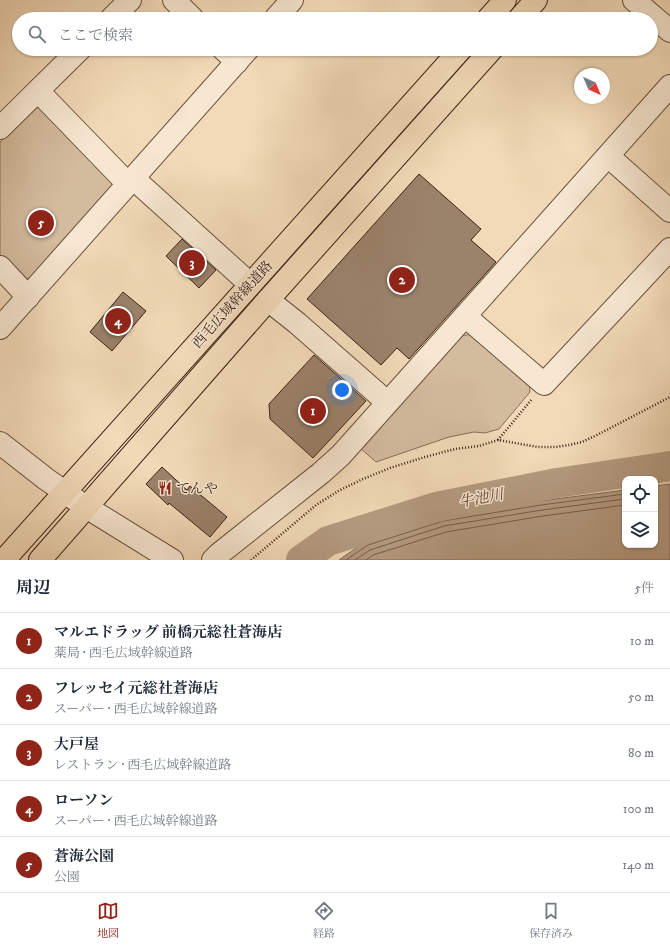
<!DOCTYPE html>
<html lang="ja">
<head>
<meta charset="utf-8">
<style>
  body { margin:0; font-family:"IM FELL DW Pica","Noto Serif JP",serif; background:#f2f2f3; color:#1f2937 }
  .controls { position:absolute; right:12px; bottom:12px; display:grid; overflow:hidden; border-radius:8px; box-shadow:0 1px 3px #0004 }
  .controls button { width:36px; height:36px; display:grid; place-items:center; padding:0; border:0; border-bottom:1px solid #e0e1e3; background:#fff; color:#1f2937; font:20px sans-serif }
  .compass { position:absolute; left:574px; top:68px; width:36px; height:36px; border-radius:50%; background:#fff; box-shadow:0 1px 3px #0004; rotate:136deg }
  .you { position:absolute; left:342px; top:390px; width:14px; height:14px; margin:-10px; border:3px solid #fff; border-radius:50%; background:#1a73e8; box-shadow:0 0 0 6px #1a73e833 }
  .badge { display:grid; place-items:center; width:26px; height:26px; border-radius:50%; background:#8f2418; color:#fff; font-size:13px; font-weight:700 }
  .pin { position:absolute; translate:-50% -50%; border:2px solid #fff; box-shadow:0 1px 4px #0006 }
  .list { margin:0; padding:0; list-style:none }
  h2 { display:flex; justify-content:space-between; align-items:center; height:52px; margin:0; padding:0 16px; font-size:17px }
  h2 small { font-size:13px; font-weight:400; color:#747a83 }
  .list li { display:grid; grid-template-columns:26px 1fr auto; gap:12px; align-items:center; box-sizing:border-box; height:56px; padding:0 16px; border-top:1px solid #e0e1e3 }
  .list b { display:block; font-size:15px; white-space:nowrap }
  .list p { margin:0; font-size:13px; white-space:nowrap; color:#747a83 }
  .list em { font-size:13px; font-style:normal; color:#747a83 }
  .icon { flex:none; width:22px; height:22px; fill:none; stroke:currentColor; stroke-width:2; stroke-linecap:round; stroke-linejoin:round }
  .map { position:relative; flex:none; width:670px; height:560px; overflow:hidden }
  .search { position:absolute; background:#fff; box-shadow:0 1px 3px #0004; left:12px; right:12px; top:12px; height:44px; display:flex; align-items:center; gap:10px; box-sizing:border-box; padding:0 14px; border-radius:22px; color:#747a83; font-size:15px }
  .sheet { height:332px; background:#fff }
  nav { display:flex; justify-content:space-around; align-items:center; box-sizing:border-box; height:56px; border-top:1px solid #e0e1e3; background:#fff; font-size:11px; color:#747a83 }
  nav a { display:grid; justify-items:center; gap:2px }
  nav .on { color:#8f2418 }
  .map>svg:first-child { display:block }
  .green { fill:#d3bb9d; stroke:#886e5a }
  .water { fill:#b49b81; stroke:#846b57 }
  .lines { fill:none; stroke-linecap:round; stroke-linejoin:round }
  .shore { stroke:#785e4c; stroke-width:1 }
  .river { stroke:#b49b81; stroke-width:30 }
  .building { fill:#9b826b; stroke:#3d2217 }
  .minor-casing { stroke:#6a503f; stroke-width:24 }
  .major-casing { stroke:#3d2217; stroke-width:24 }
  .path { stroke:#3d2217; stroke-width:2.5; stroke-dasharray:1 2; stroke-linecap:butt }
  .minor { stroke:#f7e7d1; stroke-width:22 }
  .major { stroke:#f2dab8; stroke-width:22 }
  .labels { text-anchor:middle; stroke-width:3; stroke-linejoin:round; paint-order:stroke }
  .street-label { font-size:14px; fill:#3d2217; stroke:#f7e7d1 }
  .poi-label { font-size:14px; fill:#3d2217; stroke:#f7e7d1; text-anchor:start }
  .water-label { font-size:15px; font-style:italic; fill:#614637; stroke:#f7e7d1 }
</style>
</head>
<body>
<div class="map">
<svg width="670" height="560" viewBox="0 0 670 560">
  <rect width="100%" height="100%" fill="#f2dab8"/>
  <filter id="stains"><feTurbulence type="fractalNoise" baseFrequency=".005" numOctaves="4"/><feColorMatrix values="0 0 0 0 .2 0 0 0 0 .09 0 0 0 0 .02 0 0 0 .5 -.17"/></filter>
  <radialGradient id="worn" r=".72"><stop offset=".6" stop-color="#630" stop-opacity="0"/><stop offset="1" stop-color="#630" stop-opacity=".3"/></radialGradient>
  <g class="green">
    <path d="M36,107l10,1 68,78 -83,92 -11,2 -20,-21v-117z"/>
    <path d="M472,334l57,48 1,10 -31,37 -14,4 -11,-1 -25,5 -73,25 -16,-14 101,-112z"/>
  </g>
  <path class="water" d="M670,484v76h-331l27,-19 76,-24 98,-16 85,-11v55h30v-59z"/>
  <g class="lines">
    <g class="shore">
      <path d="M346,560l22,-15 75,-24 98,-16 84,-11"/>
      <path d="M355,560l15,-10 74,-24 98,-16 83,-11"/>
      <path d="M366,560l7,-5 73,-23 97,-16 82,-11"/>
    </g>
    <path class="river" d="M301,560l27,-19 108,-34 121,-24 113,-17"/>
  </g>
  <g class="building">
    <path d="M419,174l62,55 -10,11 25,22 -87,97 -12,-11 -16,17 -74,-66z"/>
    <path d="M182,239l34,31 -17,18 -33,-32z"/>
    <path d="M123,292l23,19 -34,40 -22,-19z"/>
    <path d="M314,355l52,46 -53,57 -43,-39 -1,-15z"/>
    <path d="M162,467l25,23 3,-4 37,31 -17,20 -41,-34 -1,2 -22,-21z"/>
  </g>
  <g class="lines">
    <g class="minor-casing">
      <g id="minor">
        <path d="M174,0l19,19"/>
        <path d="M634,0l36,31"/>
        <path d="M111,19l19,-19"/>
        <path d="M275,19l17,-19"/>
        <path d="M223,49l14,13"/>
        <path d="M38,91l90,93"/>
        <path d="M0,128l80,-79"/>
        <path d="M608,156l62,55"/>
        <path d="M134,179l116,105"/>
        <path d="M0,267l28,30"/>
        <path d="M268,300l29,23 90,79"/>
        <path d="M465,316l79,68 126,-135"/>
        <path d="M0,328l248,-279"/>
        <path d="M0,443l46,36 40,28 86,53"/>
        <path d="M213,560l6,-6 102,-81 20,-18 329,-369"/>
      </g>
    </g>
    <g class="major-casing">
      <g id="major">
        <path d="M488,19l17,-19"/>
        <path d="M519,19l17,-19"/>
        <path d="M4,560l457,-511"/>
        <path d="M40,560l228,-260 224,-251"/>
      </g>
    </g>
    <g class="path">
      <path d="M498,440l34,-41"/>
      <path d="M251,560l65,-55 24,-15 23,-11 27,-11 35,-11 30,-8 24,-3 19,-6 40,7h18l13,-2 13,-3 15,-7 73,-38"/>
    </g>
    <use href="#minor" class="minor"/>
    <use href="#major" class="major"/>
  </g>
  <defs>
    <g id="restaurant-bare" transform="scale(1.08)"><path d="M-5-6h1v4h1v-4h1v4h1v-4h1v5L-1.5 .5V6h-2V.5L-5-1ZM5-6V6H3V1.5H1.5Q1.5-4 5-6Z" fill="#8f2418" stroke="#f7e7d1" stroke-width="2.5" paint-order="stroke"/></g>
  </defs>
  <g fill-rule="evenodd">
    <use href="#restaurant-bare" x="165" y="488"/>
  </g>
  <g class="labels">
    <g class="street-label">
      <text transform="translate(232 304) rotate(-48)" y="5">西毛広域幹線道路</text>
    </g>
    <g class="poi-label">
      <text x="176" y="493">てんや</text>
    </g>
    <g class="water-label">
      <text transform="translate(481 498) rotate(-11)" y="5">牛池川</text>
    </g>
  </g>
  <rect width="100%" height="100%" filter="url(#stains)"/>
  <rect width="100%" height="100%" fill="url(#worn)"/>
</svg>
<div class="controls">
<button><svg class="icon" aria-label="locate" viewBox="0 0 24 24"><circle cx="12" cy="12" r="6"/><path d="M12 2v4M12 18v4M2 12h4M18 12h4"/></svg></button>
<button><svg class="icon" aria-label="layers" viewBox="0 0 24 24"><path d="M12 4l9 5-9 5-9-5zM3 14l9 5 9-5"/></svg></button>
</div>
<svg class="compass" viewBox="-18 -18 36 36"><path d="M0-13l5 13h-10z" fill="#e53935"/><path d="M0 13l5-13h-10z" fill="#747a83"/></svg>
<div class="you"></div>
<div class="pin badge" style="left:313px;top:411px">1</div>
<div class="pin badge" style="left:402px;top:280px">2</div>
<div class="pin badge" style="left:192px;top:263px">3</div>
<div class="pin badge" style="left:118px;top:321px">4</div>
<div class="pin badge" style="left:41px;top:223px">5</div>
<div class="search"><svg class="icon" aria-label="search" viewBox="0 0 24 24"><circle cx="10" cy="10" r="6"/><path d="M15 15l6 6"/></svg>ここで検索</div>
</div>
<section class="sheet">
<h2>周辺<small>5件</small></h2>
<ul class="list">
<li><span class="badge">1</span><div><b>マルエドラッグ 前橋元総社蒼海店</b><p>薬局 · 西毛広域幹線道路</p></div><em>10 m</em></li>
<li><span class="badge">2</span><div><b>フレッセイ元総社蒼海店</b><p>スーパー · 西毛広域幹線道路</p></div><em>50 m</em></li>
<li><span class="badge">3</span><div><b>大戸屋</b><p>レストラン · 西毛広域幹線道路</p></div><em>80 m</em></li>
<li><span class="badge">4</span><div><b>ローソン</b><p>スーパー · 西毛広域幹線道路</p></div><em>100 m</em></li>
<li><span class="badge">5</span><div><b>蒼海公園</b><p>公園</p></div><em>140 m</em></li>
</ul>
</section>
<nav>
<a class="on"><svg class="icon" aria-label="map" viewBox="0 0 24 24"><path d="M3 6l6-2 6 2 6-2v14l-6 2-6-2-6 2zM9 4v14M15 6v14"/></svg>地図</a>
<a><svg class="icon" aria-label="directions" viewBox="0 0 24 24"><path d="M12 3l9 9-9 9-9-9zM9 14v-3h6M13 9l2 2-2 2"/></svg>経路</a>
<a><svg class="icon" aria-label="saved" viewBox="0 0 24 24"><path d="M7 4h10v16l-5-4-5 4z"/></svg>保存済み</a>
</nav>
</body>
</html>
